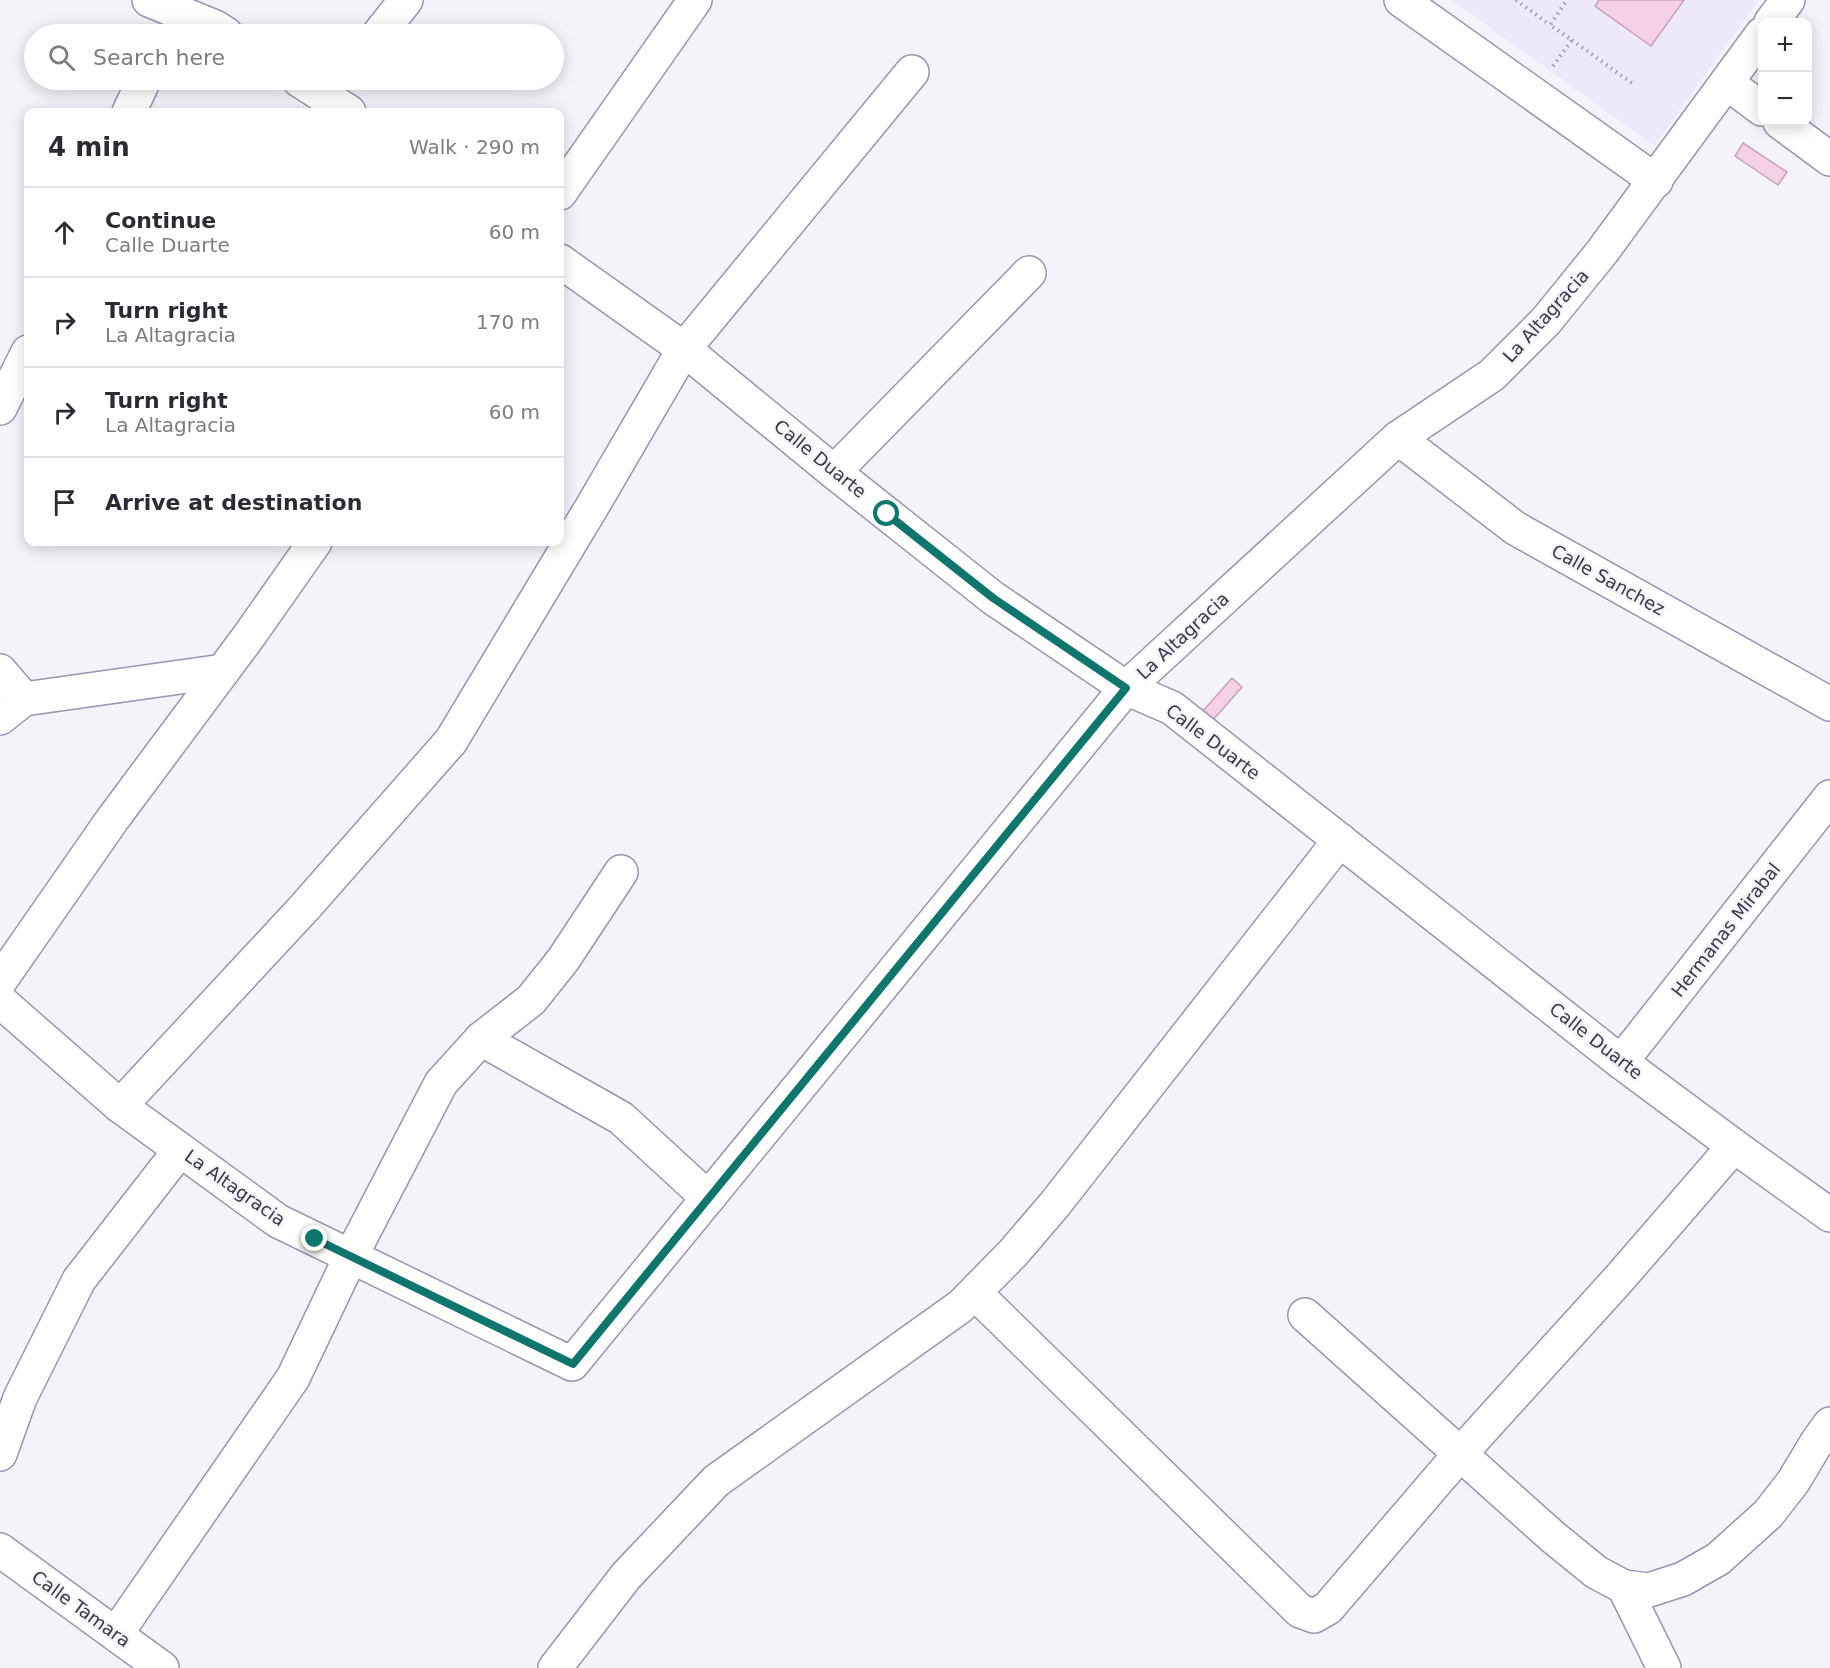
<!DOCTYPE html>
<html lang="en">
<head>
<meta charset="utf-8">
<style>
  body { margin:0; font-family:"DejaVu Sans",sans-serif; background:#f7f7f7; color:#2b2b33 }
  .controls { position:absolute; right:18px; top:18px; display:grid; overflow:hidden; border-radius:12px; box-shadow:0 3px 15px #0003 }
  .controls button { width:54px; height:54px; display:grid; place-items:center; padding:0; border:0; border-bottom:2px solid #e1e1e2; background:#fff; color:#2b2b33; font:30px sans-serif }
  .stop { position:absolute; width:18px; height:18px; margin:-14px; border:4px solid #0f766e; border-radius:50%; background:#fff }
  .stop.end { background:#0f766e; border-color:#fff; box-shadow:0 2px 6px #0008 }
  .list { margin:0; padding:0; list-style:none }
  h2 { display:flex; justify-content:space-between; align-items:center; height:78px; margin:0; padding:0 24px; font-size:26px }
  h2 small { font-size:20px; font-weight:400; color:#7c7c81 }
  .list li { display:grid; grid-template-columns:39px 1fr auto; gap:18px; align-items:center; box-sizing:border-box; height:90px; padding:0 24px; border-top:2px solid #e1e1e2 }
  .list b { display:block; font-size:22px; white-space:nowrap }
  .list p { margin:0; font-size:20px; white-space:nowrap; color:#7c7c81 }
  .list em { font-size:20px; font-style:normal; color:#7c7c81 }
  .icon { flex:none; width:33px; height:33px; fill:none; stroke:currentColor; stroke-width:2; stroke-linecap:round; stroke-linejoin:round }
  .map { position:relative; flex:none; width:1830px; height:1668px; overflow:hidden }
  .search { position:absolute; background:#fff; box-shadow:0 3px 15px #0003; left:24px; top:24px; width:540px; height:66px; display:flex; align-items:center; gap:15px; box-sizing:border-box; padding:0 21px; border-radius:33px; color:#7c7c81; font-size:22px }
  .panel { position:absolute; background:#fff; box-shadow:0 3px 15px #0003; left:24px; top:108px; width:540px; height:438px; border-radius:12px }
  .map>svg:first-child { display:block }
  .built { fill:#eee9fa }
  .building { fill:#f5d0e6; stroke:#c6a3b8; stroke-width:1.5 }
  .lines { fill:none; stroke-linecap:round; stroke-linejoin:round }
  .minor-casing { stroke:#9c92b3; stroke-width:36 }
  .path { stroke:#a09da7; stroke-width:4; stroke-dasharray:1.5 4.5; stroke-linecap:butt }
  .minor { stroke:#fff; stroke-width:33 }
  .route { stroke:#0f766e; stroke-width:8 }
  .labels { text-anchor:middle; stroke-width:4.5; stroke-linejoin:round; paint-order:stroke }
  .street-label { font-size:18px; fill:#3b3745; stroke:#f5f3fa }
</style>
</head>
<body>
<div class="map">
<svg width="1830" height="1668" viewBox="0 0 1830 1668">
  <rect width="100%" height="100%" fill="#f5f3fa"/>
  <path class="built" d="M1451,0h308l-105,146z"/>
  <g class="building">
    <path d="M1599,0h85l-33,46 -56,-40z"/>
    <path d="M1743,143l44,29 -9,13 -43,-29z"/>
    <path d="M1232,678l10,9 -29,33 -10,-9z"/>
  </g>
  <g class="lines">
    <g class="minor-casing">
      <g id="minor">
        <path d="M149,0l66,27 11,7"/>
        <path d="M1401,0l255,181"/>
        <path d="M1771,22l17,-22"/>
        <path d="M379,34l27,-34"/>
        <path d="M299,80l50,32"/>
        <path d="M1727,83l35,26"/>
        <path d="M129,112l15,-32"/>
        <path d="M1780,122l50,37"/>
        <path d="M560,193l135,-193"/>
        <path d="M560,261l124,88 150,123 159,126 133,90 46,20 449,354 113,84 96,69"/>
        <path d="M0,408l28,-56"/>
        <path d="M1398,438l117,90 315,176"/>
        <path d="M834,472l195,-199"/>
        <path d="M0,671l24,28"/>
        <path d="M0,718l24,-19 199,-28"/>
        <path d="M0,981l112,-161 137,-184 66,-94"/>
        <path d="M0,1001l120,105 158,115 294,143 554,-676 272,-250 94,-63 54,-54 56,-69 160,-218"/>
        <path d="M481,1039l50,-39 32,-40 58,-88"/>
        <path d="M1621,1062l209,-265"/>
        <path d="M120,1106l185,-199 146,-166 142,-236 91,-156 228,-277"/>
        <path d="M975,1293l325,318 14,5 14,-8 132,-154 158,-174 116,-134"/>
        <path d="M1305,1315l248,222 43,35 28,15 25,3 34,-11 35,-20 50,-45 25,-32 24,-40 13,-18"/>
        <path d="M0,1454l20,-56 59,-118 101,-130"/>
        <path d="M0,1550l162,118"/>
        <path d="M1624,1587l40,81"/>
        <path d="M116,1634l177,-256 58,-122 90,-173 40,-44 140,79 87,80"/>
        <path d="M555,1668l71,-92 90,-95 245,-175 52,-53 42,-49 285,-364"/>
      </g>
    </g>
    <g class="path">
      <path d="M1516,0l34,25"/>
      <path d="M1572,40l61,44"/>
      <path d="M1553,66l19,-26 -22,-15 17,-25"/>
    </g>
    <use href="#minor" class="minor"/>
  </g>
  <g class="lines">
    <path class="route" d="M315,1239l258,125 553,-676 -133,-90 -106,-84"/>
  </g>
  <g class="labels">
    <g class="street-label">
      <text transform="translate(1546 316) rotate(-48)" y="6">La Altagracia</text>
      <text transform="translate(820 459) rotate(39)" y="6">Calle Duarte</text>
      <text transform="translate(1608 580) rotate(29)" y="6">Calle Sanchez</text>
      <text transform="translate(1183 636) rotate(-43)" y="6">La Altagracia</text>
      <text transform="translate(1213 742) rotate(37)" y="6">Calle Duarte</text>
      <text transform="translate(1726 930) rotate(-52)" y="6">Hermanas Mirabal</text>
      <text transform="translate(1596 1041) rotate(38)" y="6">Calle Duarte</text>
      <text transform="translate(235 1188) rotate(35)" y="6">La Altagracia</text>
      <text transform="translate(81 1609) rotate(36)" y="6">Calle Tamara</text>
    </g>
  </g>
</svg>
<div class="controls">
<button>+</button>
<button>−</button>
</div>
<div class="stop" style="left:887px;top:514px"></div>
<div class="stop end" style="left:315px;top:1239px"></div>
<div class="search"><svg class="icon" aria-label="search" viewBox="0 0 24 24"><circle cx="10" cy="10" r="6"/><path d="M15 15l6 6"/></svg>Search here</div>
<section class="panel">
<h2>4 min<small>Walk · 290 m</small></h2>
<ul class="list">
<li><svg class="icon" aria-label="ahead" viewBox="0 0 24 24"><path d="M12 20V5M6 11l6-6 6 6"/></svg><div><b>Continue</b><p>Calle Duarte</p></div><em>60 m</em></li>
<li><svg class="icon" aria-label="right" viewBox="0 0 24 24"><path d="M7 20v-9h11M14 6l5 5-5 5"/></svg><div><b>Turn right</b><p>La Altagracia</p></div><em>170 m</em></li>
<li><svg class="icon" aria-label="right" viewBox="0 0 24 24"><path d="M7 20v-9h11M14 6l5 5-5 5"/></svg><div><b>Turn right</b><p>La Altagracia</p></div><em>60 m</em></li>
<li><svg class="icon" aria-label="arrive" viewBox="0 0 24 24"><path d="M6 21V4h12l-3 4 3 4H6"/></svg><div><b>Arrive at destination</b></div></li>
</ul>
</section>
</div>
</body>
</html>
